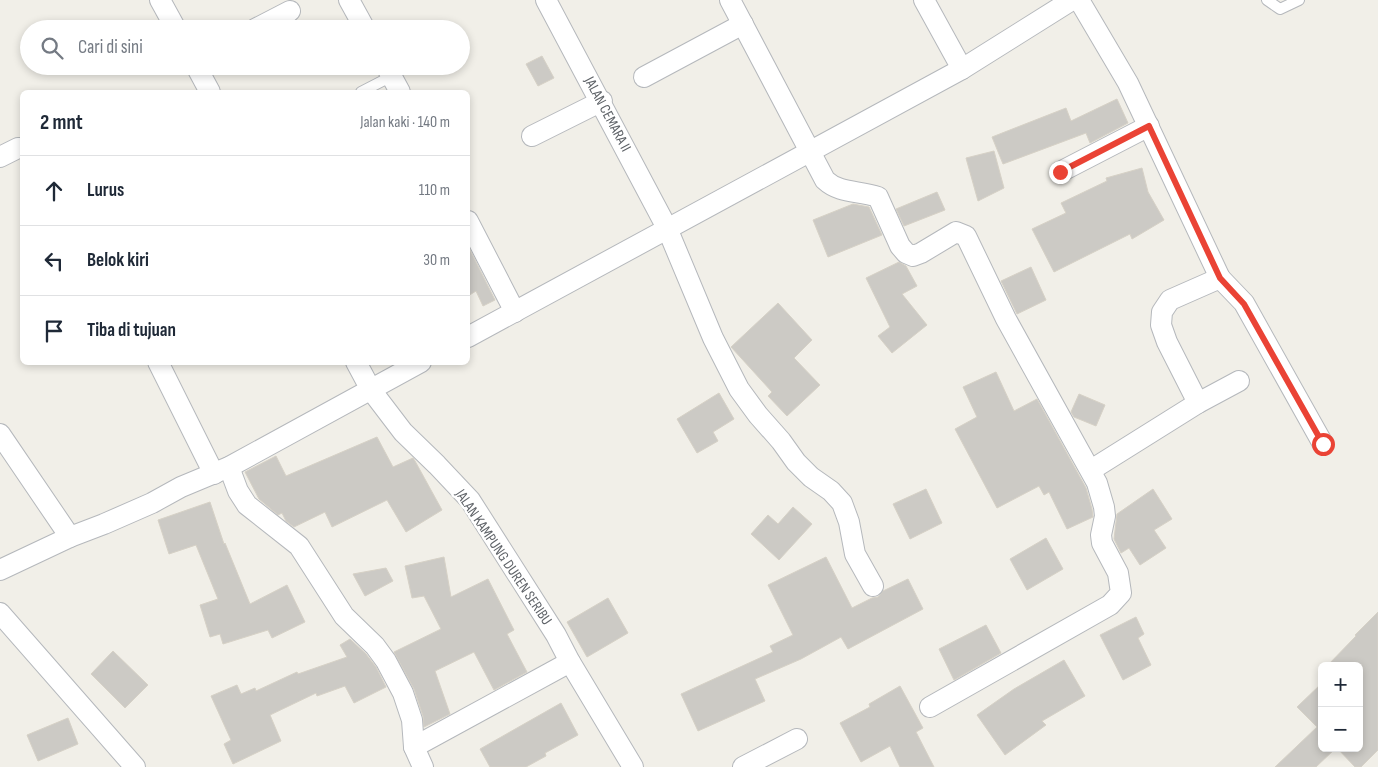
<!DOCTYPE html>
<html lang="id">
<head>
<meta charset="utf-8">
<style>
	:root { --surface:#fff; --page:#f6f6f7; --text:#1f2937; --muted:#747a83; --line:#e0e1e3 }
	body { margin:0; font-family:"Sofia Sans Condensed",sans-serif; background:var(--page); color:var(--text) }
	.controls { position:absolute; right:15px; bottom:15px; display:grid; overflow:hidden; border-radius:8px; box-shadow:0 2px 8px #0003 }
	.controls button { width:45px; height:45px; display:grid; place-items:center; padding:0; border:0; border-bottom:1px solid var(--line); background:var(--surface); color:var(--text); font:25px sans-serif }
	.stop { position:absolute; width:15px; height:15px; margin:-11px; border:4px solid #ea4335; border-radius:50%; background:#fff }
	.stop.end { background:#ea4335; border-color:#fff; box-shadow:0 1px 5px #0008 }
	.list { margin:0; padding:0; list-style:none }
	h2 { display:flex; justify-content:space-between; align-items:center; height:65px; margin:0; padding:0 20px; font-size:21px }
	h2 small { font-size:16px; font-weight:400; color:var(--muted) }
	.list li { display:grid; grid-template-columns:32px 1fr auto; gap:15px; align-items:center; box-sizing:border-box; height:70px; padding:0 20px; border-top:1px solid var(--line) }
	.list b { display:block; font-size:19px; white-space:nowrap }
	.list em { font-size:16px; font-style:normal; color:var(--muted) }
	.icon { flex:none; width:28px; height:28px; fill:none; stroke:currentColor; stroke-width:2; stroke-linecap:round; stroke-linejoin:round }
	.map { position:relative; flex:none; width:1378px; height:767px; overflow:hidden }
	.search { position:absolute; background:var(--surface); box-shadow:0 2px 8px #0003; left:20px; top:20px; width:450px; height:55px; display:flex; align-items:center; gap:12px; box-sizing:border-box; padding:0 18px; border-radius:28px; color:var(--muted); font-size:19px }
	.panel { position:absolute; background:var(--surface); box-shadow:0 2px 8px #0003; left:20px; top:90px; width:450px; height:275px; border-radius:8px }
	.map>svg:first-child { display:block }
	.building { fill:#cccac5; stroke:#d6d1c6 }
	.lines { fill:none; stroke-linecap:round; stroke-linejoin:round }
	.lane-casing { stroke:#b5b8bc; stroke-width:12 }
	.street-casing { stroke:#b5b8bc; stroke-width:22 }
	.lane { stroke:#fff; stroke-width:10 }
	.street { stroke:#fff; stroke-width:20 }
	.route { stroke:#ea4335; stroke-width:6 }
	.labels { text-anchor:middle; stroke-width:4.5; stroke-linejoin:round; paint-order:stroke }
	.street-label { font-size:15px; fill:#5f6368; stroke:#fff }
</style>
</head>
<body>
<div class="map">
<svg width="1378" height="767" viewBox="0 0 1378 767">
	<rect width="100%" height="100%" fill="#f1efe8"/>
	<!-- building -->
	<g class="building">
		<path d="M 542,56 L 554,78 L 538,86 L 526,64 Z"/>
		<path d="M 1117,99 L 1128,123 L 1090,143 L 1086,133 L 1003,164 L 992,137 L 1066,108 L 1071,121 Z"/>
		<path d="M 994,151 L 1004,188 L 978,201 L 966,158 Z"/>
		<path d="M 1142,168 L 1148,192 L 1164,220 L 1132,239 L 1130,234 L 1054,272 L 1032,229 L 1066,213 L 1061,203 L 1107,181 L 1106,178 Z"/>
		<path d="M 937,192 L 945,210 L 904,226 L 896,209 Z"/>
		<path d="M 853,204 L 869,207 L 882,235 L 828,257 L 813,220 Z"/>
		<path d="M 468,246 L 495,300 L 483,306 L 476,291 L 468,296 Z"/>
		<path d="M 899,262 L 906,266 L 917,286 L 902,294 L 927,325 L 892,353 L 878,336 L 890,327 L 866,278 Z"/>
		<path d="M 1031,267 L 1046,300 L 1017,314 L 1001,281 Z"/>
		<path d="M 778,303 L 812,340 L 794,358 L 820,385 L 787,416 L 768,396 L 772,392 L 731,347 Z"/>
		<path d="M 996,372 L 1014,411 L 1037,399 L 1086,488 L 1092,509 L 1093,517 L 1067,529 L 1049,492 L 1044,495 L 1039,486 L 997,508 L 955,429 L 977,417 L 963,387 Z"/>
		<path d="M 719,393 L 734,419 L 713,432 L 718,441 L 697,453 L 677,419 Z"/>
		<path d="M 1079,394 L 1105,405 L 1096,426 L 1074,417 L 1071,412 Z"/>
		<path d="M 377,437 L 393,467 L 413,458 L 415,461 L 442,510 L 406,532 L 387,500 L 332,527 L 325,512 L 294,527 L 286,521 L 282,513 L 278,515 L 259,499 L 245,472 L 276,456 L 286,476 Z"/>
		<path d="M 926,489 L 942,523 L 910,539 L 893,504 Z"/>
		<path d="M 1153,489 L 1172,519 L 1154,530 L 1166,548 L 1140,565 L 1129,548 L 1121,553 L 1114,539 L 1117,514 Z"/>
		<path d="M 210,502 L 224,544 L 225,543 L 250,604 L 287,585 L 305,622 L 272,638 L 268,630 L 223,644 L 220,634 L 210,637 L 200,605 L 218,599 L 196,545 L 169,554 L 158,520 Z"/>
		<path d="M 793,507 L 812,524 L 779,560 L 751,534 L 768,515 L 778,524 Z"/>
		<path d="M 1046,538 L 1063,569 L 1027,590 L 1010,559 Z"/>
		<path d="M 444,557 L 451,597 L 488,579 L 514,630 L 507,634 L 527,672 L 494,690 L 474,652 L 435,671 L 450,714 L 424,727 L 423,716 L 414,689 L 394,652 L 441,629 L 424,596 L 412,598 L 405,566 Z"/>
		<path d="M 826,557 L 852,608 L 872,598 L 878,597 L 883,591 L 908,579 L 923,609 L 848,649 L 841,637 L 801,659 L 755,679 L 765,701 L 698,731 L 681,694 L 773,652 L 770,646 L 793,635 L 768,585 Z"/>
		<path d="M 386,568 L 393,581 L 365,596 L 353,574 Z"/>
		<path d="M 608,598 L 628,633 L 587,657 L 567,622 Z"/>
		<path d="M 1378,612 L 1378,750 L 1361,767 L 1355,767 L 1337,748 L 1359,748 L 1359,666 L 1327,666 L 1356,636 L 1355,635 Z"/>
		<path d="M 1136,617 L 1144,634 L 1138,638 L 1151,665 L 1123,680 L 1100,635 Z"/>
		<path d="M 986,625 L 1001,653 L 954,680 L 939,649 Z"/>
		<path d="M 350,639 L 366,654 L 376,667 L 386,687 L 354,703 L 345,686 L 317,696 L 316,693 L 270,715 L 281,741 L 233,764 L 224,744 L 231,740 L 211,696 L 237,685 L 241,694 L 255,688 L 256,691 L 297,672 L 298,674 L 347,657 L 340,645 Z"/>
		<path d="M 113,651 L 148,685 L 125,708 L 91,674 Z"/>
		<path d="M 1064,660 L 1085,696 L 1042,721 L 1046,725 L 1005,755 L 977,715 L 1014,689 Z"/>
		<path d="M 1322,683 L 1322,748 L 1336,748 L 1316,767 L 1275,767 L 1317,727 L 1297,707 Z"/>
		<path d="M 900,686 L 923,728 L 916,732 L 934,767 L 900,767 L 890,746 L 861,762 L 840,723 L 870,707 L 869,704 Z"/>
		<path d="M 561,703 L 578,735 L 545,753 L 546,756 L 526,767 L 490,767 L 480,749 Z"/>
		<path d="M 68,718 L 78,744 L 38,761 L 27,735 Z"/>
	</g>
	<g class="lines">
		<!-- lane casing -->
		<g class="lane-casing">
			<g id="lane">
				<path d="M 1267,0 L 1280,9 L 1299,0"/>
				<path d="M 361,92 L 392,76"/>
			</g>
		</g>
		<!-- street casing -->
		<g class="street-casing">
			<g id="street">
				<path d="M 160,0 L 176,29"/>
				<path d="M 349,0 L 365,29"/>
				<path d="M 546,0 L 667,228 L 713,338 L 739,389 L 758,415 L 781,441 L 796,462 L 811,477 L 831,491 L 842,503 L 849,522 L 855,554 L 873,586"/>
				<path d="M 730,0 L 825,180 C 840,194 859,190 878,197 L 900,246 L 906,253 L 913,256 L 921,253 L 956,232 L 966,236 L 1006,319 L 1097,483 L 1104,507 L 1105,516 L 1101,535 L 1102,543 L 1118,573 L 1121,593 L 1110,605 L 930,707"/>
				<path d="M 924,0 L 962,69"/>
				<path d="M 1079,0 L 1128,83 L 1220,278"/>
				<path d="M 255,29 L 290,11"/>
				<path d="M 196,66 L 210,92"/>
				<path d="M 386,66 L 400,92"/>
				<path d="M 644,77 L 743,24"/>
				<path d="M 532,136 L 602,101"/>
				<path d="M 0,157 L 18,148 L 22,148"/>
				<path d="M 1060,172 L 1149,126"/>
				<path d="M 468,221 L 515,312"/>
				<path d="M 468,337 L 962,69 L 1072,0"/>
				<path d="M 158,362 L 214,474"/>
				<path d="M 356,362 L 371,390 L 403,432 L 437,465 L 470,500 L 556,635 L 570,662 L 633,767"/>
				<path d="M 1198,403 L 1167,342 L 1161,325 L 1162,312 L 1170,300 L 1220,278 L 1244,303 L 1323,444"/>
				<path d="M 0,434 L 70,537 L 104,524 L 152,503 L 181,487 L 229,467 L 421,362"/>
				<path d="M 229,467 L 238,491 L 247,505 L 299,546 L 344,616 L 375,646 L 386,661 L 403,693 L 412,720 L 414,747 L 423,767"/>
				<path d="M 1091,470 L 1198,403 L 1239,381"/>
				<path d="M 0,570 L 70,537"/>
				<path d="M 0,613 L 135,767"/>
				<path d="M 414,747 L 570,662"/>
				<path d="M 743,767 L 797,739"/>
			</g>
		</g>
		<!-- lane -->
		<use href="#lane" class="lane"/>
		<!-- street -->
		<use href="#street" class="street"/>
	</g>
	<g class="lines">
		<!-- route -->
		<path class="route" d="M 1060,172 L 1149,126 L 1220,278 L 1244,304 L 1323,444"/>
	</g>
	<g class="labels">
		<!-- street labels -->
		<g class="street-label">
			<text transform="translate(608 114) rotate(62)" y="5">JALAN CEMARA II</text>
			<text transform="translate(504 557) rotate(56)" y="5">JALAN KAMPUNG DUREN SERIBU</text>
		</g>
	</g>
</svg>
<div class="controls">
<button>+</button>
<button>−</button>
</div>
<div class="stop" style="left:1323px;top:444px"></div>
<div class="stop end" style="left:1060px;top:172px"></div>
<div class="search"><svg class="icon" aria-label="search" viewBox="0 0 24 24"><circle cx="10" cy="10" r="6"/><path d="M15 15l6 6"/></svg>Cari di sini</div>
<section class="panel">
<h2>2 mnt<small>Jalan kaki · 140 m</small></h2>
<ul class="list">
<li><svg class="icon" aria-label="ahead" viewBox="0 0 24 24"><path d="M12 20V5M6 11l6-6 6 6"/></svg><div><b>Lurus</b></div><em>110 m</em></li>
<li><svg class="icon" aria-label="left" viewBox="0 0 24 24"><path d="M17 20v-9H6M10 6l-5 5 5 5"/></svg><div><b>Belok kiri</b></div><em>30 m</em></li>
<li><svg class="icon" aria-label="arrive" viewBox="0 0 24 24"><path d="M6 21V4h12l-3 4 3 4H6"/></svg><div><b>Tiba di tujuan</b></div></li>
</ul>
</section>
</div>
</body>
</html>
